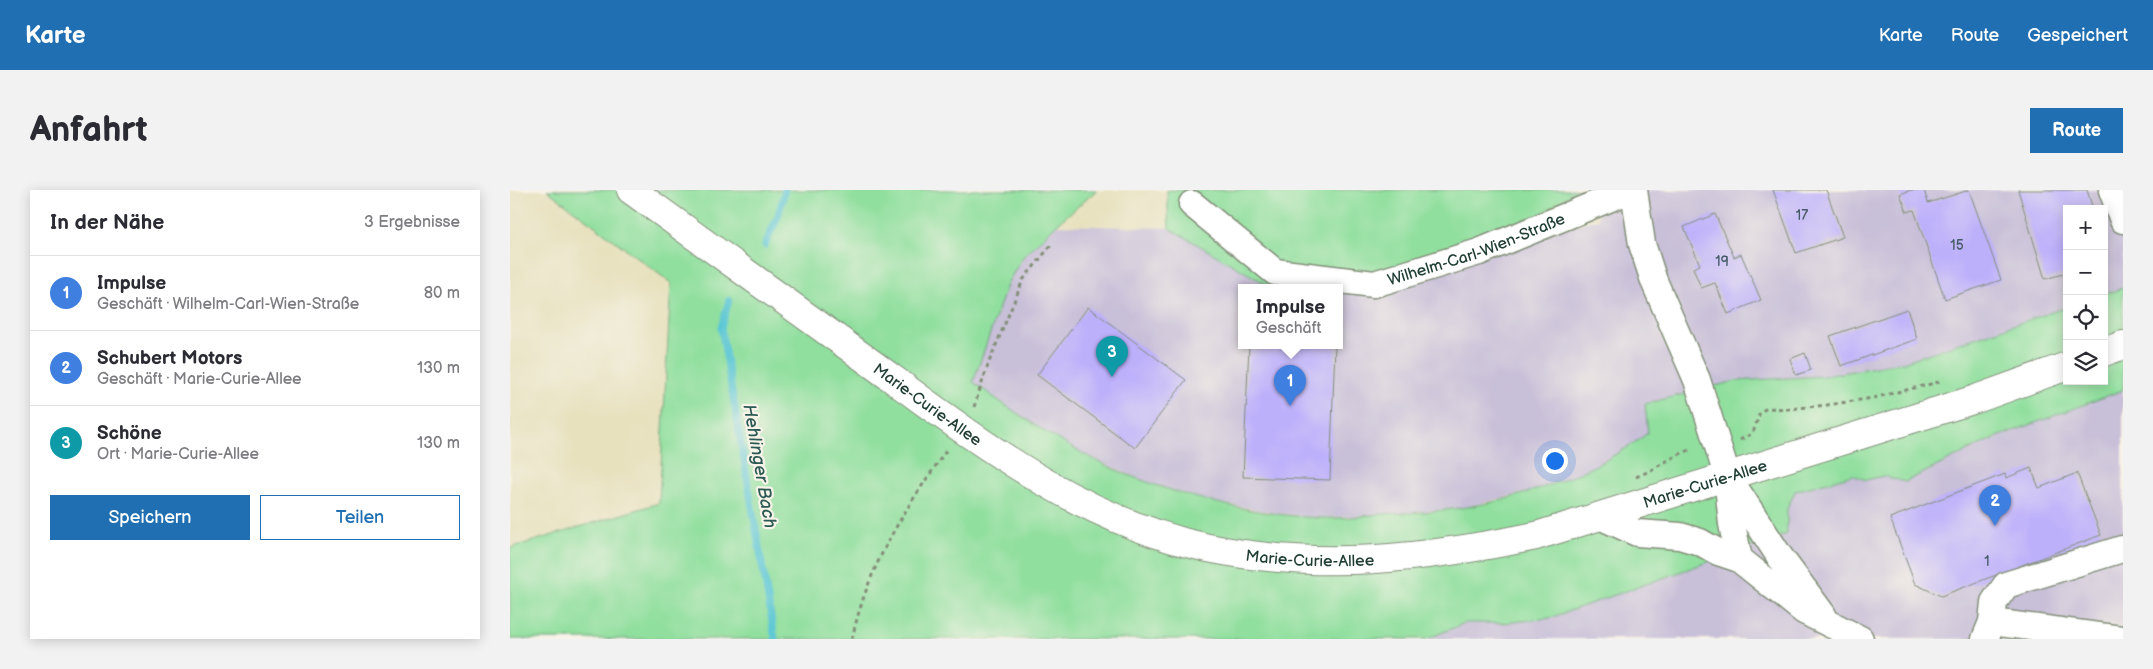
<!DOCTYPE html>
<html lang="de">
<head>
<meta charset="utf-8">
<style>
	:root { --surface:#fff; --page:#f2f2f3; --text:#2b2b33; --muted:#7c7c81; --line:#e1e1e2; --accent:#1f6fb2 }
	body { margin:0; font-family:"Balsamiq Sans",sans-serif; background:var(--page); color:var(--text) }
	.controls { position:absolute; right:15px; top:15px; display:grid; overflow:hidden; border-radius:0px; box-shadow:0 2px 12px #0003 }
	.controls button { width:45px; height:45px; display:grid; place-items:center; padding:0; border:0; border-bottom:1px solid var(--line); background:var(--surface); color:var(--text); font:25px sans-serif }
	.you { position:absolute; left:1044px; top:270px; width:18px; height:18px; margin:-12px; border:4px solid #fff; border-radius:50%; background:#1a73e8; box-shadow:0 0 0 8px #1a73e833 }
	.badge { display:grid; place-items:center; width:32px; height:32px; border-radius:50%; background:var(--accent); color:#fff; font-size:16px; font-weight:700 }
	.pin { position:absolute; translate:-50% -41px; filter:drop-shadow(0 1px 2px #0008) }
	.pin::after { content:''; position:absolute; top:26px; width:18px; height:15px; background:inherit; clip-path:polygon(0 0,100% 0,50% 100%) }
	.popup { position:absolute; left:728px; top:94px; width:105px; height:65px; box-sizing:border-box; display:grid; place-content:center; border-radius:0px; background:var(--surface); filter:drop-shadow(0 1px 4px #0005); font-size:16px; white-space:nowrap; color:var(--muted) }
	.popup b { font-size:19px; color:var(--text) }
	.popup::after { content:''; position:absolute; left:50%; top:100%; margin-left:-10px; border:10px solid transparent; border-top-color:var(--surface) }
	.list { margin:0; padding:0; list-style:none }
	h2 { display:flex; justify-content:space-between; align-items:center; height:65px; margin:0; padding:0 20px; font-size:21px }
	h2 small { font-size:16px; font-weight:400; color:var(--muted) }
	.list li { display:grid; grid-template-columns:32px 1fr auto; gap:15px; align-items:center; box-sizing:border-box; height:75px; padding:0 20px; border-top:1px solid var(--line) }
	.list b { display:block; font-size:19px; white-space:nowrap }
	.list p { margin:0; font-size:16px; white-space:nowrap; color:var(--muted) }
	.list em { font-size:16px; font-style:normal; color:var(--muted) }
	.actions { display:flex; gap:10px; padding:15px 20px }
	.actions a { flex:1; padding:11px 0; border:1px solid var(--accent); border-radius:0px; text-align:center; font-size:18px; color:var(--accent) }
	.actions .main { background:var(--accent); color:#fff }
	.icon { flex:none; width:28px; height:28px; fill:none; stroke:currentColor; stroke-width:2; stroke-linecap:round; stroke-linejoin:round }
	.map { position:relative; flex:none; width:1613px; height:449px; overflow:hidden; border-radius:0px }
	header { display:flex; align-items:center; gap:30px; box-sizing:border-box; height:70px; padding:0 25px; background:var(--accent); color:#fff }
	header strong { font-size:24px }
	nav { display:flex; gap:28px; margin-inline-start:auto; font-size:18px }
	.intro { display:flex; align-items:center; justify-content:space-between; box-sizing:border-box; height:120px; padding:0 30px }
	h1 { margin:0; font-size:35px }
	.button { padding:12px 22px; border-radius:0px; background:var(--accent); color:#fff; font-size:18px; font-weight:700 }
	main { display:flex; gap:30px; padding:0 30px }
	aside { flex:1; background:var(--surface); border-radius:0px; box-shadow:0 2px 12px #0003 }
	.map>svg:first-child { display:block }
	.industrial { fill:#c8bfd8 }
	.green { fill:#90df9e; stroke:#588e69 }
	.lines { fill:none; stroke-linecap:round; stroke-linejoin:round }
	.stream { stroke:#5bc7d4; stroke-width:7 }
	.building { fill:#bdb0fb }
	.minor-casing { stroke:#838f79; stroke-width:29 }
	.major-casing { stroke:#838f79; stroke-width:30 }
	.path { stroke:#838f79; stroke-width:3; stroke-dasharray:4 4; stroke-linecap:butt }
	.minor { stroke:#fff; stroke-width:26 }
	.major { stroke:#fff; stroke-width:28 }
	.labels { text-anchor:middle; stroke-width:4.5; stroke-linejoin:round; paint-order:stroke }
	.number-label { font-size:14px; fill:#465a66 }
	.street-label { font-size:16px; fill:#1f3d34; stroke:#f7f3e8 }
	.water-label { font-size:18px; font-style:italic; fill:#2b5954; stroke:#f7f3e8 }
</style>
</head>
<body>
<header>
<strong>Karte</strong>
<nav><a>Karte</a><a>Route</a><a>Gespeichert</a></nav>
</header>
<div class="intro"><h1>Anfahrt</h1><a class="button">Route</a></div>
<main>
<aside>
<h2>In der Nähe<small>3 Ergebnisse</small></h2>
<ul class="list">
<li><span class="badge" style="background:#3f7fe0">1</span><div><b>Impulse</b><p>Geschäft · Wilhelm-Carl-Wien-Straße</p></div><em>80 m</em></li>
<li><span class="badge" style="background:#3f7fe0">2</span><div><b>Schubert Motors</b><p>Geschäft · Marie-Curie-Allee</p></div><em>130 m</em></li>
<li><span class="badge" style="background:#0f9aa8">3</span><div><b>Schöne</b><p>Ort · Marie-Curie-Allee</p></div><em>130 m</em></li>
</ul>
<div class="actions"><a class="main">Speichern</a><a>Teilen</a></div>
</aside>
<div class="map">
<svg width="1613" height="449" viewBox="0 0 1613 449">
	<rect width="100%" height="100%" fill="#f7f3e8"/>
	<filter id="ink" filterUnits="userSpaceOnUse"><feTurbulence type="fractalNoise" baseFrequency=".02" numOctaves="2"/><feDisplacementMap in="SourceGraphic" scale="10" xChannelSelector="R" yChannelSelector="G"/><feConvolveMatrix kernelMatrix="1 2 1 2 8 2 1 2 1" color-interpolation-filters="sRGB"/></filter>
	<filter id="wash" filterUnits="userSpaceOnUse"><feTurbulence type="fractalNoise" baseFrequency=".0096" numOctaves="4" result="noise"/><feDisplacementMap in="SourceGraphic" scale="20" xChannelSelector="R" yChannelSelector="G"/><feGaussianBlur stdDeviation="1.12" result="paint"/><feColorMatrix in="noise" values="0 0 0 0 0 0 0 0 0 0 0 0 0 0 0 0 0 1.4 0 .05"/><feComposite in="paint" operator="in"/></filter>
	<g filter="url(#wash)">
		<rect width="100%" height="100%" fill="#e7e1be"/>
		<!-- industrial -->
		<g class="industrial">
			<path d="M 1090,0 L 1613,0 L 1613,98 L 1594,104 L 1594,19 L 1557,19 L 1557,117 L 1393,172 L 1315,186 L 1275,189 L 1136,214 L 1138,243 L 1115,261 L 1077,281 L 1023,301 L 951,318 L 891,323 L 811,328 L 766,323 L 699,311 L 639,293 L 570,263 L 500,219 L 463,192 L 498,92 L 513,67 L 546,35 L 659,38 L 761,97 L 731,97 L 731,155 L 829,155 L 829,97 L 969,62 L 1088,29 Z"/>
			<path d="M 1613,200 L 1613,449 L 917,449 L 955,433 L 993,433 L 1040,428 L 1277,344 L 1277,319 L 1285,301 L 1343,285 L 1356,290 L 1373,285 L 1395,292 L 1482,249 Z"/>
		</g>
		<!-- green -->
		<g class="green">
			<path d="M 37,0 L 587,0 L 546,35 L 513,67 L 498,92 L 463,192 C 518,232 575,271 640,293 C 693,312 753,325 810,328 C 830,329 851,326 871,324 C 897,323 924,322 950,318 C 1013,309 1087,282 1138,243 L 1135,214 L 1225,191 L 1315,186 L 1393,172 L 1557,117 L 1557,191 L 1594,191 L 1594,104 L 1613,98 L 1613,200 L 1482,249 L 1395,292 L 1373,286 L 1356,290 L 1343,285 L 1285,301 L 1277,319 L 1277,344 L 1040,428 L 993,433 L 955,433 L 917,449 L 0,449 L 0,358 L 149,313 L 161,93 Z"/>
			<path d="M 657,0 L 1067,0 L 1006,42 L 818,97 L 761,97 L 659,38 Z"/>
		</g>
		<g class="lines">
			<!-- stream -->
			<g class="stream">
				<path d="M 255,55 L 268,26 L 275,0"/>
				<path d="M 219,110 L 211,138 L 265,449"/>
			</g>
		</g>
		<g id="blocks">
			<!-- building -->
			<g class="building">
				<path d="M 1263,0 L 1316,0 L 1333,47 L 1286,63 Z"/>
				<path d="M 1401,0 L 1414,0 L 1418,13 L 1459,0 L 1491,90 L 1435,109 L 1404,20 L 1397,22 L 1390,4 Z"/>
				<path d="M 1508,0 L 1577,0 L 1583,19 L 1557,19 L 1557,83 L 1535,89 Z"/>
				<path d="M 1205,24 L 1224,67 L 1231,64 L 1251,110 L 1218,124 L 1205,93 L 1191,98 L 1183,78 L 1190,75 L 1174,37 Z"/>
				<path d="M 578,117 L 676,190 L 625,258 L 527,185 Z"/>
				<path d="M 1397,119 L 1407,149 L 1331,176 L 1320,146 Z"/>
				<path d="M 739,155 L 825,155 L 820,290 L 733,287 Z"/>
				<path d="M 1295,163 L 1301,180 L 1286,185 L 1280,169 Z"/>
				<path d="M 1521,278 L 1529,298 L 1567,283 L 1591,345 L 1431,406 L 1405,394 L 1380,328 L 1495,284 L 1496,288 Z"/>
			</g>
		</g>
	</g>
	<g filter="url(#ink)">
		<use href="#blocks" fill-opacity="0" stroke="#838f79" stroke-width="1"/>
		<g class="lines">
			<!-- minor casing -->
			<g class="minor-casing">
				<g id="minor">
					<path d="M 1124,0 L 1132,54 L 1144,91 L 1187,190 L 1217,285 L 1222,334 L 1229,369"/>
					<path d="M 1602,0 L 1613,30"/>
					<path id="s1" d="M 682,14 L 765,82 L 864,94 L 969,62 L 1120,0"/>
					<path d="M 1220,290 L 1270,367 L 1313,425"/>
					<path d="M 1092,327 L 1127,343 L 1170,346 L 1190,352 L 1208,362 L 1229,369 L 1294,421 L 1350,449"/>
					<path d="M 1482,432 L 1611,449"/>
					<path d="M 1475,449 L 1482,432 L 1484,412 L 1496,395 L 1612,359"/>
				</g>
			</g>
			<!-- major casing -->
			<g class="major-casing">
				<g id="major">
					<path id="s2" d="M 121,0 C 201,58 281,115 361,173 C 464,248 570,331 698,358 C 812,381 913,369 1026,346 L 1466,209 L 1557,176"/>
					<path d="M 1594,162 L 1613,155"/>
				</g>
			</g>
			<!-- path -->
			<g class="path">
				<path d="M 464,217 L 479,172 L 513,90 L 542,54"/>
				<path d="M 1230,250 L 1243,243 L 1250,222 L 1257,218 L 1278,219 L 1317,215 L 1363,208 L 1433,191"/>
				<path d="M 1126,287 C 1146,279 1163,265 1183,259"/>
				<path d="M 342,449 C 359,372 394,321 438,258"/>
			</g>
			<!-- minor -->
			<use href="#minor" class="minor"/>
			<!-- major -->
			<use href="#major" class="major"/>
		</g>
	</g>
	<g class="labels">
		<!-- number labels -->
		<g class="number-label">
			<text x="1292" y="30">17</text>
			<text x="1447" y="60">15</text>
			<text x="1212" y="76">19</text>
			<text x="1477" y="376">1</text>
		</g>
		<!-- street labels -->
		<g class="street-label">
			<text dy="6" stroke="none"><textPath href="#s1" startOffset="315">Wilhelm-Carl-Wien-Straße</textPath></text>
			<text dy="6" stroke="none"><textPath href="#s2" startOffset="366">Marie-Curie-Allee</textPath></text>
			<text dy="6" stroke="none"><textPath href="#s2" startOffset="1191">Marie-Curie-Allee</textPath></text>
			<text dy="6" stroke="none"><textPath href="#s2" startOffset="786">Marie-Curie-Allee</textPath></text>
		</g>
		<!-- water labels -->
		<g class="water-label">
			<text transform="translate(250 276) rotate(80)" y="6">Hehlinger Bach</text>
		</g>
	</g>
</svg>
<div class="controls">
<button>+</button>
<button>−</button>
<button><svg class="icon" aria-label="locate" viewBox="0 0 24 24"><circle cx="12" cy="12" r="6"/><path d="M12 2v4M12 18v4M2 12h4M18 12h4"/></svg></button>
<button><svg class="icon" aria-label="layers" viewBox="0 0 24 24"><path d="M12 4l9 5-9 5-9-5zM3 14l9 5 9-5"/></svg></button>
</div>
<div class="you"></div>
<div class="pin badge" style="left:780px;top:216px;background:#3f7fe0">1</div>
<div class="popup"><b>Impulse</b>Geschäft</div>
<div class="pin badge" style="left:1485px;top:336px;background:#3f7fe0">2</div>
<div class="pin badge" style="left:602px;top:187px;background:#0f9aa8">3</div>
</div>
</main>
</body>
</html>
